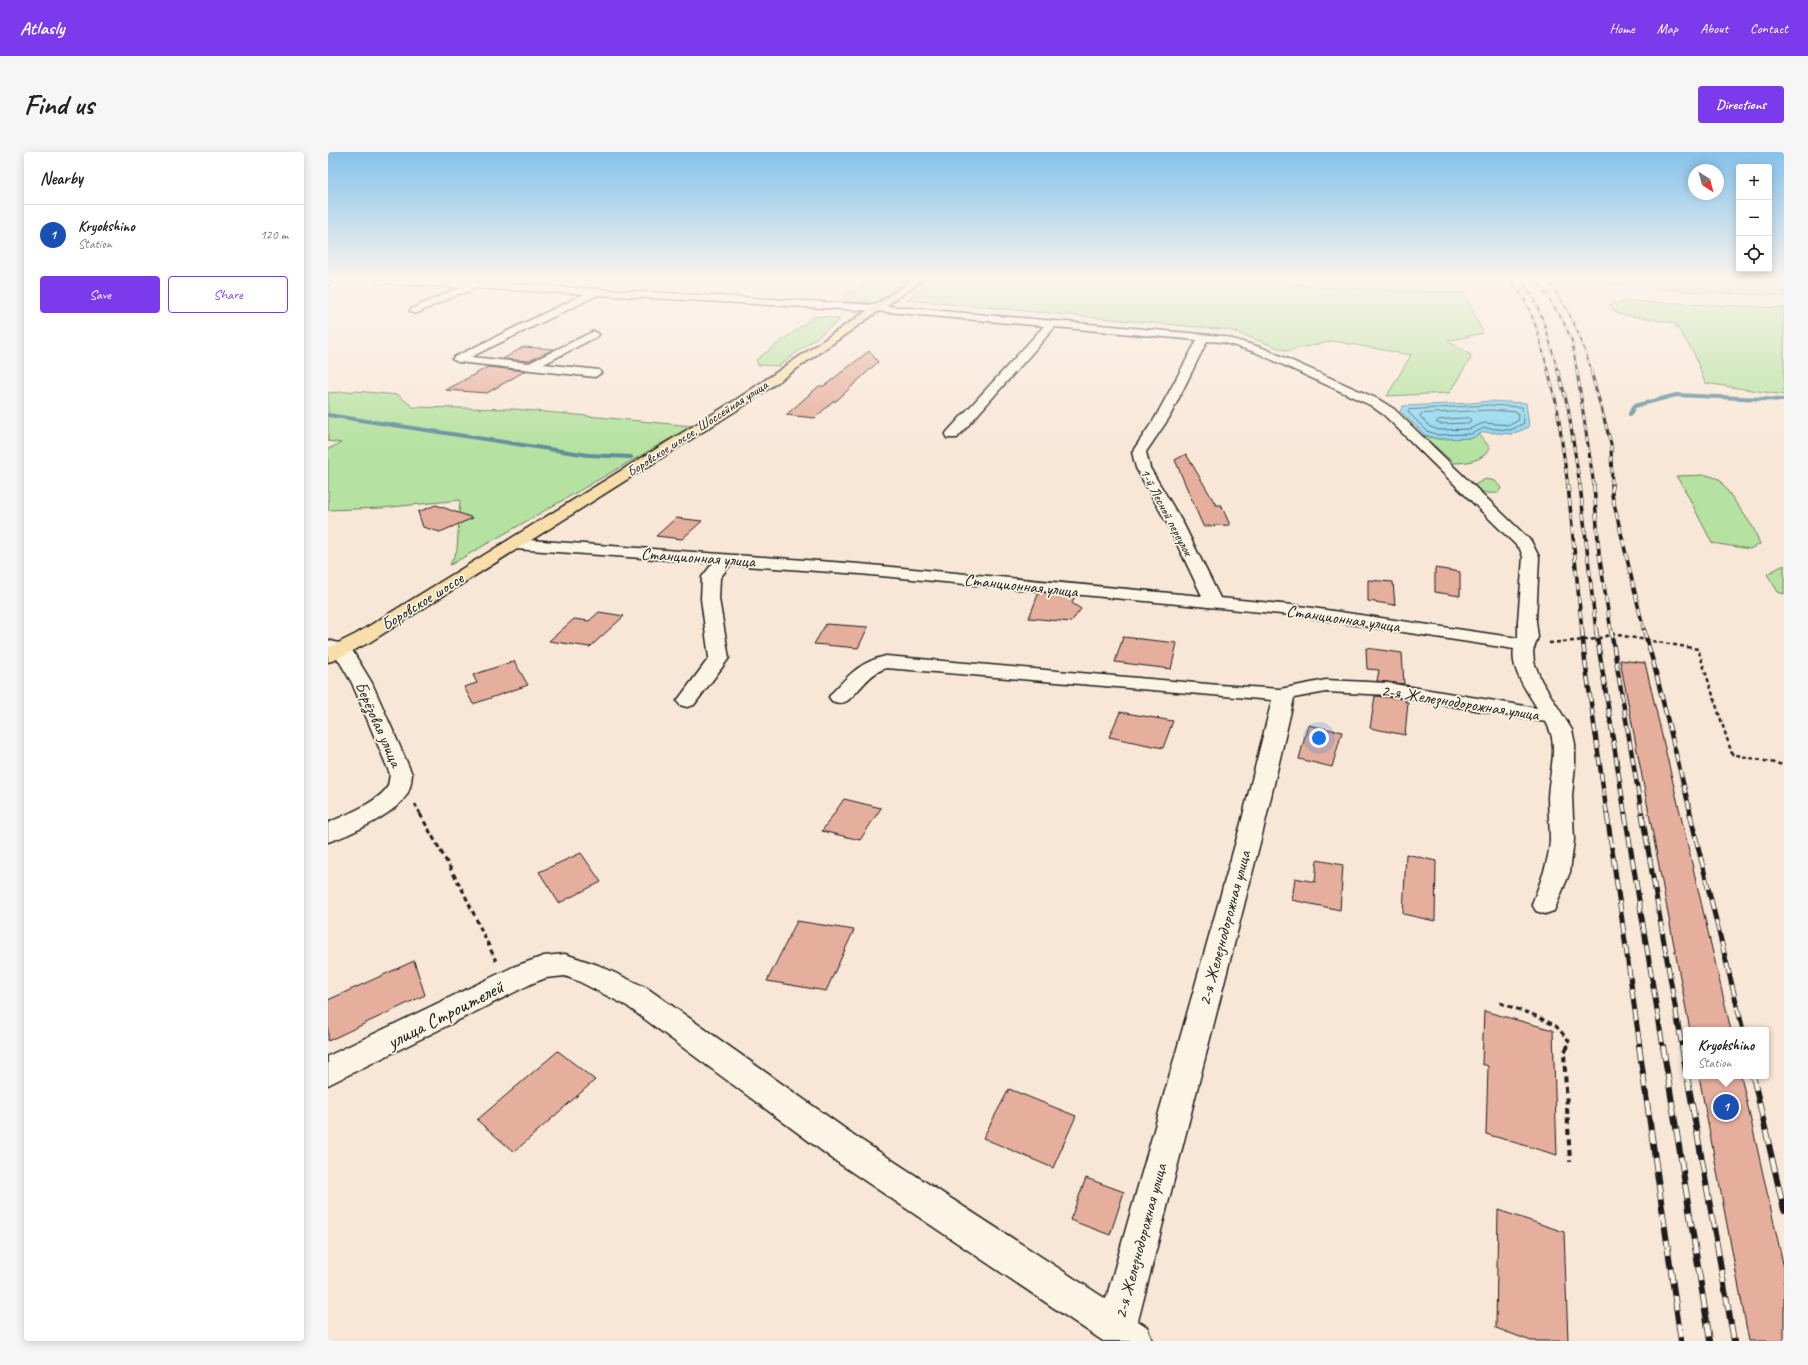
<!DOCTYPE html>
<html lang="en">
<head>
<meta charset="utf-8">
<style>
	:root { --surface:#fff; --page:#f6f6f6; --text:#222; --muted:#767676; --line:#e0e0e0; --accent:#7c3aed }
	body { margin:0; font-family:Caveat,sans-serif; background:var(--page); color:var(--text) }
	.controls { position:absolute; right:12px; top:12px; display:grid; overflow:hidden; border-radius:4px; box-shadow:0 2px 10px #0003 }
	.controls button { width:36px; height:36px; display:grid; place-items:center; padding:0; border:0; border-bottom:1px solid var(--line); background:var(--surface); color:var(--text); font:20px sans-serif }
	.compass { position:absolute; left:1360px; top:12px; width:36px; height:36px; border-radius:50%; background:var(--surface); box-shadow:0 2px 10px #0003; rotate:144deg }
	.you { position:absolute; left:991px; top:586px; width:14px; height:14px; margin:-10px; border:3px solid #fff; border-radius:50%; background:#1a73e8; box-shadow:0 0 0 6px #1a73e833 }
	.badge { display:grid; place-items:center; width:26px; height:26px; border-radius:50%; background:var(--accent); color:#fff; font-size:13px; font-weight:700 }
	.pin { position:absolute; translate:-50% -50%; border:2px solid #fff; box-shadow:0 1px 4px #0006 }
	.popup { position:absolute; left:1355px; top:875px; width:86px; height:52px; box-sizing:border-box; display:grid; place-content:center; border-radius:4px; background:var(--surface); filter:drop-shadow(0 1px 3px #0005); font-size:13px; white-space:nowrap; color:var(--muted) }
	.popup b { font-size:15px; color:var(--text) }
	.popup::after { content:''; position:absolute; left:50%; top:100%; margin-left:-8px; border:8px solid transparent; border-top-color:var(--surface) }
	.list { margin:0; padding:0; list-style:none }
	h2 { display:flex; justify-content:space-between; align-items:center; height:52px; margin:0; padding:0 16px; font-size:17px }
	h2 small { font-size:13px; font-weight:400; color:var(--muted) }
	.list li { display:grid; grid-template-columns:26px 1fr auto; gap:12px; align-items:center; box-sizing:border-box; height:60px; padding:0 16px; border-top:1px solid var(--line) }
	.list b { display:block; font-size:15px; white-space:nowrap }
	.list p { margin:0; font-size:13px; white-space:nowrap; color:var(--muted) }
	.list em { font-size:13px; font-style:normal; color:var(--muted) }
	.actions { display:flex; gap:8px; padding:12px 16px }
	.actions a { flex:1; padding:9px 0; border:1px solid var(--accent); border-radius:4px; text-align:center; font-size:14px; color:var(--accent) }
	.actions .main { background:var(--accent); color:#fff }
	.icon { flex:none; width:22px; height:22px; fill:none; stroke:currentColor; stroke-width:2; stroke-linecap:round; stroke-linejoin:round }
	.map { position:relative; flex:none; width:1456px; height:1189px; overflow:hidden; border-radius:4px }
	header { display:flex; align-items:center; gap:24px; box-sizing:border-box; height:56px; padding:0 20px; background:var(--accent); color:#fff }
	header strong { font-size:19px }
	nav { display:flex; gap:22px; margin-inline-start:auto; font-size:14px }
	.intro { display:flex; align-items:center; justify-content:space-between; box-sizing:border-box; height:96px; padding:0 24px }
	h1 { margin:0; font-size:28px }
	.button { padding:10px 18px; border-radius:4px; background:var(--accent); color:#fff; font-size:14px; font-weight:700 }
	main { display:flex; gap:24px; padding:0 24px }
	aside { flex:1; background:var(--surface); border-radius:4px; box-shadow:0 2px 10px #0003 }
	.map>svg:first-child { display:block }
	.green { fill:#b5e2a0; stroke:#687f5e }
	.water { fill:#90d8f1; stroke:#628d9c }
	.lines { fill:none; stroke-linecap:round; stroke-linejoin:round }
	.shore { stroke:#4a6771; stroke-width:1 }
	.stream { stroke:#628d9c; stroke-width:4 }
	.building { fill:#e6af9d; stroke:#1c1c1c }
	.minor-casing { stroke:#1c1c1c; stroke-width:3 }
	.major-casing { stroke:#1c1c1c; stroke-width:3 }
	.path-far2 { stroke:#1c1c1c; stroke-width:2.5; stroke-dasharray:4 3; stroke-linecap:butt }
	.path-far1 { stroke:#1c1c1c; stroke-width:3; stroke-dasharray:5 3.5; stroke-linecap:butt }
	.path { stroke:#1c1c1c; stroke-width:4; stroke-dasharray:6 4.5; stroke-linecap:butt }
	.minor { fill:#fcf5e5; fill-rule:evenodd }
	.major { fill:#f8deab; fill-rule:evenodd }
	.rail-far5-casing { stroke:#1c1c1c; stroke-width:2 }
	.rail-far4-casing { stroke:#1c1c1c; stroke-width:3 }
	.rail-far3-casing { stroke:#1c1c1c; stroke-width:3.5 }
	.rail-far2-casing { stroke:#1c1c1c; stroke-width:4.5 }
	.rail-far1-casing { stroke:#1c1c1c; stroke-width:5 }
	.rail-casing { stroke:#1c1c1c; stroke-width:6 }
	.rail-far5 { stroke:#fcf5e5; stroke-width:1.5; stroke-dasharray:4.5; stroke-linecap:butt }
	.rail-far4 { stroke:#fcf5e5; stroke-width:2; stroke-dasharray:5.5; stroke-linecap:butt }
	.rail-far3 { stroke:#fcf5e5; stroke-width:2.5; stroke-dasharray:7; stroke-linecap:butt }
	.rail-far2 { stroke:#fcf5e5; stroke-width:3; stroke-dasharray:8; stroke-linecap:butt }
	.rail-far1 { stroke:#fcf5e5; stroke-width:3.5; stroke-dasharray:11; stroke-linecap:butt }
	.rail { stroke:#fcf5e5; stroke-width:4.5; stroke-dasharray:14; stroke-linecap:butt }
	.labels { text-anchor:middle; stroke-width:3.5; stroke-linejoin:round; paint-order:stroke }
	.far-street-label { font-size:14px; fill:#1c1c1c; stroke:#fcf5e5 }
	.street-label { font-size:17px; fill:#1c1c1c; stroke:#fcf5e5 }
	.near-street-label { font-size:20px; fill:#1c1c1c; stroke:#fcf5e5 }
</style>
</head>
<body>
<header>
<strong>Atlasly</strong>
<nav><a>Home</a><a>Map</a><a>About</a><a>Contact</a></nav>
</header>
<div class="intro"><h1>Find us</h1><a class="button">Directions</a></div>
<main>
<aside>
<h2>Nearby<small></small></h2>
<ul class="list">
<li><span class="badge" style="background:#1a4fb4">1</span><div><b>Kryokshino</b><p>Station</p></div><em>120 m</em></li>
</ul>
<div class="actions"><a class="main">Save</a><a>Share</a></div>
</aside>
<div class="map">
<svg width="1456" height="1189" viewBox="0 0 1456 1189">
	<rect width="100%" height="100%" fill="#f8e7d7"/>
	<filter id="ink" filterUnits="userSpaceOnUse"><feTurbulence type="fractalNoise" baseFrequency=".025" numOctaves="2"/><feDisplacementMap in="SourceGraphic" scale="8" xChannelSelector="R" yChannelSelector="G"/><feConvolveMatrix kernelMatrix="1 2 1 2 8 2 1 2 1" color-interpolation-filters="sRGB"/></filter>
	<g filter="url(#ink)">
		<!-- green -->
		<g class="green">
			<path d="M 543,128 L 583,128 L 548,150 L 519,150 L 515,145 Z"/>
			<path d="M 607,128 L 931,128 L 1002,136 L 1137,141 L 1155,181 L 1120,189 L 1144,204 L 1121,241 L 1059,244 L 1083,203 L 1005,189 L 959,199 L 901,178 L 579,148 Z"/>
			<path d="M 1268,128 L 1456,128 L 1456,144 L 1354,139 L 1271,130 Z"/>
			<path d="M 1296,149 L 1456,156 L 1456,243 L 1377,231 L 1366,201 L 1346,171 L 1290,162 L 1281,153 Z"/>
			<path d="M 487,164 L 501,165 L 512,168 L 451,214 L 430,213 L 428,208 Z"/>
			<path d="M 28,239 L 70,243 L 85,255 L 186,257 L 364,274 L 122,413 L 129,398 L 132,348 L 54,356 L 0,358 L 0,297 L 13,291 L 0,289 L 0,241 Z"/>
			<path d="M 1089,282 L 1110,287 L 1144,286 L 1151,282 L 1162,296 C 1155,309 1139,311 1126,311 L 1102,290 Z"/>
			<path d="M 1379,323 L 1391,327 L 1425,375 L 1432,392 L 1422,397 L 1384,391 L 1357,338 L 1348,324 Z"/>
			<path d="M 1158,327 L 1167,329 L 1173,336 L 1170,341 C 1160,342 1153,341 1146,333 Z"/>
			<path d="M 1456,413 L 1456,442 L 1450,440 L 1439,422 Z"/>
		</g>
		<!-- water -->
		<path class="water" d="M 1161,249 L 1198,251 L 1201,275 L 1184,282 L 1156,280 L 1144,286 L 1110,287 L 1097,283 L 1072,259 L 1075,254 L 1144,251 Z"/>
		<g class="lines">
			<!-- shore -->
			<g class="shore">
				<path d="M 1162,253 L 1194,255 L 1196,271 L 1183,278 L 1156,276 L 1143,282 L 1110,283 L 1099,279 L 1080,260 L 1081,258 Z"/>
				<path d="M 1162,258 L 1189,260 L 1191,268 L 1182,273 L 1156,271 L 1141,277 L 1111,278 L 1102,275 L 1092,264 L 1093,262 Z"/>
				<path d="M 1141,266 L 1143,269 L 1140,271 L 1112,272 L 1108,270 L 1110,268 Z"/>
			</g>
			<!-- stream -->
			<g class="stream">
				<path d="M 1302,262 L 1306,254 L 1348,243 L 1456,248"/>
				<path d="M 0,263 L 260,303 L 303,305"/>
			</g>
		</g>
		<!-- building -->
		<g class="building">
			<path d="M 195,195 L 226,197 L 201,209 L 175,207 Z"/>
			<path d="M 541,199 L 550,210 L 508,249 L 505,249 L 487,266 L 458,263 L 491,234 L 496,234 Z"/>
			<path d="M 160,215 L 197,219 L 159,241 L 118,238 Z"/>
			<path d="M 858,302 L 888,353 L 893,353 L 902,373 L 875,374 L 847,308 Z"/>
			<path d="M 108,353 L 145,366 L 112,380 L 95,375 L 90,360 Z"/>
			<path d="M 348,366 L 374,369 L 354,387 L 328,384 Z"/>
			<path d="M 1107,416 L 1132,420 L 1132,444 L 1107,440 Z"/>
			<path d="M 1040,428 L 1065,430 L 1067,453 L 1040,449 Z"/>
			<path d="M 711,440 L 747,444 L 744,451 L 753,457 L 743,470 L 701,466 Z"/>
			<path d="M 271,460 L 296,464 L 262,495 L 221,489 L 246,467 L 261,469 Z"/>
			<path d="M 498,472 L 540,475 L 530,496 L 486,492 Z"/>
			<path d="M 795,485 L 849,491 L 843,517 L 787,510 Z"/>
			<path d="M 1038,496 L 1074,501 L 1076,532 L 1049,529 L 1051,518 L 1039,517 Z"/>
			<path d="M 1292,508 L 1317,511 L 1403,878 L 1362,878 Z"/>
			<path d="M 186,509 L 200,533 L 145,552 L 136,535 L 149,531 L 145,523 Z"/>
			<path d="M 1047,544 L 1077,547 L 1077,550 L 1080,550 L 1077,583 L 1042,576 Z"/>
			<path d="M 792,560 L 845,569 L 835,596 L 781,585 Z"/>
			<path d="M 980,573 L 1014,580 L 1004,615 L 971,607 Z"/>
			<path d="M 516,647 L 553,656 L 532,688 L 494,679 Z"/>
			<path d="M 253,701 L 273,730 L 231,751 L 211,720 Z"/>
			<path d="M 1078,702 L 1108,709 L 1107,769 L 1075,762 Z"/>
			<path d="M 989,708 L 1015,713 L 1012,758 L 964,748 L 967,726 L 987,730 Z"/>
			<path d="M 469,769 L 526,778 L 498,839 L 439,829 Z"/>
			<path d="M 86,809 L 97,843 L 0,889 L 0,848 Z"/>
			<path d="M 1156,859 L 1225,878 L 1229,1003 L 1158,982 L 1160,914 L 1154,912 Z"/>
			<path d="M 230,899 L 267,928 L 186,1000 L 149,968 Z"/>
			<path d="M 1371,924 L 1413,924 L 1456,1116 L 1456,1189 L 1421,1189 Z"/>
			<path d="M 681,937 L 748,964 L 725,1016 L 655,986 Z"/>
			<path d="M 758,1026 L 796,1040 L 782,1083 L 742,1068 Z"/>
			<path d="M 1170,1058 L 1236,1080 L 1240,1189 L 1203,1189 L 1168,1176 Z"/>
		</g>
		<g class="lines">
			<!-- minor casing -->
			<g class="minor-casing">
				<g id="minor">
					<path d="M 0,128 L 8,128 L 0,133 Z"/>
					<path d="M 48,128 L 109,128 L 548,153 L 894,184 L 935,196 L 1050,247 L 1066,257 L 1203,389 L 1211,405 L 1208,469 L 1210,485 L 1205,499 L 1206,510 L 1213,528 L 1244,578 L 1247,592 L 1247,613 L 1244,644 L 1246,688 L 1242,720 L 1226,759 L 1217,762 L 1208,759 L 1204,752 C 1212,731 1221,710 1222,688 C 1222,673 1220,659 1220,645 C 1221,619 1232,594 1218,570 L 1060,543 L 998,540 L 966,546 L 936,675 L 810,1169 L 819,1175 L 824,1189 L 775,1189 L 509,1010 L 299,854 L 250,829 L 237,824 L 218,826 L 205,831 L 0,933 L 0,904 L 185,815 L 216,804 L 237,802 L 270,813 L 319,836 L 533,988 L 778,1147 L 912,675 L 944,548 L 558,516 C 540,522 533,538 519,549 C 514,552 509,551 504,549 L 501,545 L 504,541 C 522,522 532,510 558,504 L 891,533 L 952,537 L 998,528 L 1060,531 L 1209,556 C 1199,539 1182,517 1186,497 L 964,463 L 532,422 L 402,413 L 392,426 L 391,447 L 401,506 L 366,553 L 359,555 L 352,553 L 349,549 L 381,506 L 373,447 L 374,425 L 385,411 L 187,397 L 181,395 L 179,392 L 181,389 L 187,387 L 532,412 L 874,444 L 840,373 L 808,316 L 804,300 L 827,266 L 869,188 L 727,175 L 629,286 L 619,286 L 617,283 L 619,280 L 716,174 L 548,159 L 270,143 L 143,205 L 201,211 L 266,179 L 271,182 L 270,184 L 216,212 L 271,218 L 273,221 L 267,225 L 130,210 L 124,207 L 126,205 L 256,142 L 145,136 L 144,139 L 131,142 L 87,162 L 82,159 L 83,157 L 125,138 L 135,136 L 52,131 ZM 879,189 L 894,190 L 927,200 L 1042,253 L 1056,263 L 1192,397 L 1195,405 L 1190,469 L 1190,486 L 964,453 L 892,446 L 856,373 L 822,316 L 818,300 L 841,266 Z"/>
					<path d="M 0,488 L 21,494 L 24,498 L 44,531 L 84,622 C 83,632 82,640 75,648 C 60,665 22,683 0,690 L 0,671 C 17,663 46,652 58,637 C 61,633 61,627 62,622 L 24,531 L 7,502 L 0,500 Z"/>
				</g>
			</g>
			<!-- major casing -->
			<g class="major-casing">
				<path id="major" d="M 584,128 L 595,128 L 417,253 L 42,490 L 7,508 L 0,510 L 0,496 L 28,482 L 409,247 Z"/>
			</g>
			<!-- path-far2 -->
			<g class="path-far2">
				<path d="M 1221,491 L 1269,487 L 1284,482 L 1370,497 L 1404,602 L 1456,613"/>
				<path d="M 87,652 L 93,663"/>
			</g>
			<!-- path-far1 -->
			<g class="path-far1">
				<path d="M 92,662 L 135,739 L 168,809"/>
				<path d="M 1172,851 L 1206,863 L 1228,874 L 1242,890 L 1239,895"/>
			</g>
			<!-- path -->
			<path class="path" d="M 1240,894 L 1236,901 L 1242,1010"/>
			<!-- minor -->
			<use href="#minor" class="minor"/>
			<!-- major -->
			<use href="#major" class="major"/>
			<!-- rail-far5 casing -->
			<g class="rail-far5-casing">
				<g id="rail-far5">
					<path d="M 1183,128 C 1205,154 1212,187 1220,220"/>
					<path d="M 1193,128 C 1214,153 1221,188 1230,220"/>
					<path d="M 1209,128 L 1234,167 L 1244,189 L 1249,220"/>
					<path d="M 1219,128 C 1243,159 1252,182 1264,220"/>
				</g>
			</g>
			<!-- rail-far4 casing -->
			<g class="rail-far4-casing">
				<g id="rail-far4">
					<path d="M 1220,219 L 1229,254 L 1240,334"/>
					<path d="M 1230,219 L 1240,255 L 1252,334"/>
					<path d="M 1249,219 L 1266,334"/>
					<path d="M 1263,219 L 1283,292 L 1284,334"/>
				</g>
			</g>
			<!-- rail-far3 casing -->
			<g class="rail-far3-casing">
				<g id="rail-far3">
					<path d="M 1240,333 L 1254,479"/>
					<path d="M 1252,333 L 1268,479"/>
					<path d="M 1266,333 L 1271,401 L 1283,479"/>
					<path d="M 1284,333 L 1284,343 L 1316,479"/>
				</g>
			</g>
			<!-- rail-far2 casing -->
			<g class="rail-far2-casing">
				<g id="rail-far2">
					<path d="M 1254,478 L 1257,509 L 1279,663"/>
					<path d="M 1268,478 L 1297,663"/>
					<path d="M 1283,478 L 1314,663"/>
					<path d="M 1316,478 L 1326,513 L 1363,663"/>
				</g>
			</g>
			<!-- rail-far1 casing -->
			<g class="rail-far1-casing">
				<g id="rail-far1">
					<path d="M 1279,662 L 1312,895"/>
					<path d="M 1297,662 L 1335,895"/>
					<path d="M 1314,662 L 1354,895"/>
					<path d="M 1362,662 L 1415,878"/>
				</g>
			</g>
			<!-- rail casing -->
			<g class="rail-casing">
				<g id="rail">
					<path d="M 1311,894 L 1353,1189"/>
					<path d="M 1335,894 L 1382,1189"/>
					<path d="M 1354,894 L 1358,919"/>
					<path d="M 1359,924 L 1406,1189"/>
					<path d="M 1425,924 L 1456,1058"/>
				</g>
			</g>
			<!-- rail-far5 -->
			<use href="#rail-far5" class="rail-far5"/>
			<!-- rail-far4 -->
			<use href="#rail-far4" class="rail-far4"/>
			<!-- rail-far3 -->
			<use href="#rail-far3" class="rail-far3"/>
			<!-- rail-far2 -->
			<use href="#rail-far2" class="rail-far2"/>
			<!-- rail-far1 -->
			<use href="#rail-far1" class="rail-far1"/>
			<!-- rail -->
			<use href="#rail" class="rail"/>
		</g>
	</g>
	<!-- sky -->
	<linearGradient id="sky" x2="0" y2="1"><stop stop-color="#85c2ec"/><stop offset="0.43" stop-color="#fcf4ed"/><stop offset="1" stop-color="#fcf4ed" stop-opacity="0"/></linearGradient>
	<rect width="1456" height="295" fill="url(#sky)"/>
	<g class="labels">
		<!-- far-street labels -->
		<g class="far-street-label">
			<text transform="translate(369 276) rotate(-33)" y="5">Боровское шоссе, Шоссейная улица</text>
			<text transform="translate(839 360) rotate(62)" y="5">1-й Лесной переулок</text>
		</g>
		<!-- street labels -->
		<g class="street-label">
			<text transform="translate(370 405) rotate(4)" y="6">Станционная улица</text>
			<text transform="translate(693 433) rotate(6)" y="6">Станционная улица</text>
			<text transform="translate(94 449) rotate(-32)" y="6">Боровское шоссе</text>
			<text transform="translate(1015 466) rotate(8)" y="6">Станционная улица</text>
			<text transform="translate(1132 550) rotate(9)" y="6">2-я Железнодорожная улица</text>
			<text transform="translate(51 572) rotate(66)" y="6">Берёзовая улица</text>
			<text transform="translate(896 776) rotate(-75)" y="6">2-я Железнодорожная улица</text>
			<text transform="translate(812 1089) rotate(-75)" y="6">2-я Железнодорожная улица</text>
		</g>
		<!-- near-street labels -->
		<g class="near-street-label">
			<text transform="translate(117 862) rotate(-27)" y="7">улица Строителей</text>
		</g>
	</g>
</svg>
<div class="controls">
<button>+</button>
<button>−</button>
<button><svg class="icon" aria-label="locate" viewBox="0 0 24 24"><circle cx="12" cy="12" r="6"/><path d="M12 2v4M12 18v4M2 12h4M18 12h4"/></svg></button>
</div>
<svg class="compass" viewBox="-18 -18 36 36"><path d="M0-13l5 13h-10z" fill="#e53935"/><path d="M0 13l5-13h-10z" fill="#767676"/></svg>
<div class="you"></div>
<div class="pin badge" style="left:1398px;top:955px;background:#1a4fb4">1</div>
<div class="popup"><b>Kryokshino</b>Station</div>
</div>
</main>
</body>
</html>
